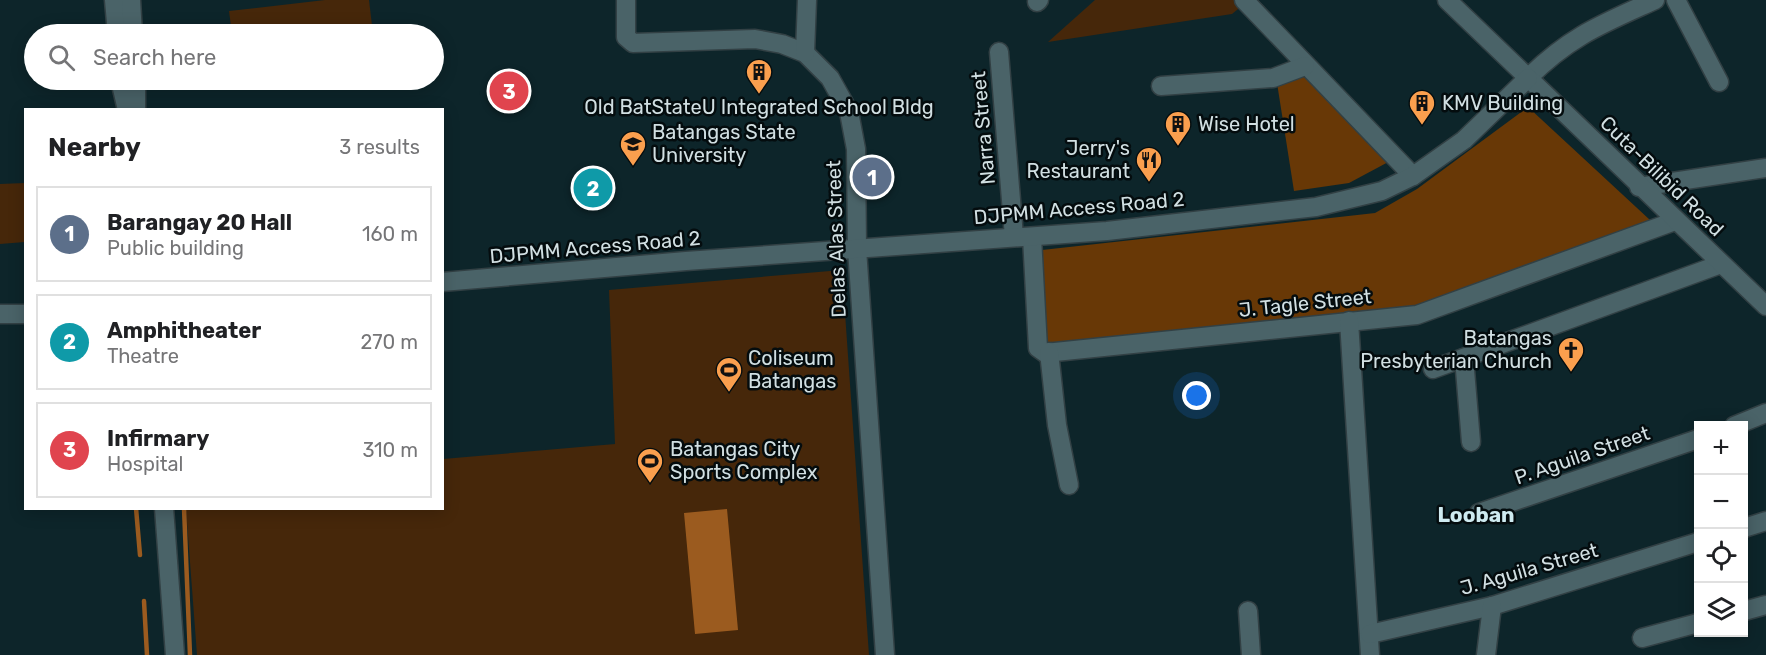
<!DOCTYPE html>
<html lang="en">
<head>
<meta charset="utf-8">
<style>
	:root { --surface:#fff; --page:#f6f6f6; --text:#202124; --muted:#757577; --line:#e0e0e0; --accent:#1a73e8 }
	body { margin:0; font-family:Rubik,sans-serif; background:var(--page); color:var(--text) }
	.controls { position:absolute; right:18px; bottom:18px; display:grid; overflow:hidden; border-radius:0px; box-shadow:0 3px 15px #0003 }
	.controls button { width:54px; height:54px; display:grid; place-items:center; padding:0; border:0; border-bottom:2px solid var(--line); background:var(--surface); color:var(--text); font:30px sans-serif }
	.you { position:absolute; left:1197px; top:396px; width:21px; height:21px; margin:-15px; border:4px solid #fff; border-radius:50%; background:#1a73e8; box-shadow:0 0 0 9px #1a73e833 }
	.badge { display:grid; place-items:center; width:39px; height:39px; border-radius:50%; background:var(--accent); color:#fff; font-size:20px; font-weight:700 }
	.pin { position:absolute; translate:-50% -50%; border:3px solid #fff; box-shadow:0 2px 6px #0006 }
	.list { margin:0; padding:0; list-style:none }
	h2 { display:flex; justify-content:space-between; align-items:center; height:78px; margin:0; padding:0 24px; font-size:26px }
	h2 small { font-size:20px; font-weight:400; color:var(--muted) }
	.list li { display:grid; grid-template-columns:39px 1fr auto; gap:18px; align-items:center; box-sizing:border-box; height:96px; margin:0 12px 12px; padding:0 12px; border:2px solid var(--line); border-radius:0px }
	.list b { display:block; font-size:22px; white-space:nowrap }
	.list p { margin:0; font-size:20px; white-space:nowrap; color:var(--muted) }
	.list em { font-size:20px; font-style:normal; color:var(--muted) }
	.icon { flex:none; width:33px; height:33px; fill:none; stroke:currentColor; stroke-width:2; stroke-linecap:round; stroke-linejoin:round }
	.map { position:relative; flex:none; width:1766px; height:655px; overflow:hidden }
	.search { position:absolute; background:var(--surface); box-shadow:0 3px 15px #0003; left:24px; top:24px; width:420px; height:66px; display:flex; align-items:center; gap:15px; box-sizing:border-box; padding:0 21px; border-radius:33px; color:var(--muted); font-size:22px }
	.panel { position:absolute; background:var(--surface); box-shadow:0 3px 15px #0003; left:24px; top:108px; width:420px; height:402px; border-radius:0px }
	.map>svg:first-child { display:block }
	.green { fill:#46270a }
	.forest { fill:#683806 }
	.water { fill:#9b5b1f }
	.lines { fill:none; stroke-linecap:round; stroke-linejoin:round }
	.stream { stroke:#9b5b1f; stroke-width:4.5 }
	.street-casing { stroke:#324044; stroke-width:21 }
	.secondary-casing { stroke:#324044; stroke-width:21 }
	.street { stroke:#4a6368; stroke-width:18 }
	.secondary { stroke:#4a6368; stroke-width:18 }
	.labels { text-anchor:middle; stroke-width:5; stroke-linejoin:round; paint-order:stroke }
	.poi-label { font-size:20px; fill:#d1dfe2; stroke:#040c0e; text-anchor:start }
	.street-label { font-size:20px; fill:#d1dfe2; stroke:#040c0e }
	.neighbourhood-label { font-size:21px; font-weight:bold; fill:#ceeaf0; stroke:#040c0e }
</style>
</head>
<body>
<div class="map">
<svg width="1766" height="655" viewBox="0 0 1766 655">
	<rect width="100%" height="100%" fill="#0d252a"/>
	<!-- green -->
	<g class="green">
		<path d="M 325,0 L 369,0 L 373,34 L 232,34 L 229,11 Z"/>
		<path d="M 1095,0 L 1249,0 L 1232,14 L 1048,42 Z"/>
		<path d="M 25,183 L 25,242 L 0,244 L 0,184 Z"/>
		<path d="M 842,270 L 869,655 L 197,655 L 186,509 L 442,508 L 443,459 L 615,444 L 609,290 Z"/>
	</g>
	<!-- forest -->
	<g class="forest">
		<path d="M 1306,71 L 1392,160 L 1349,183 L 1294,191 L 1277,83 Z"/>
		<path d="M 1528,107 L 1650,220 L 1407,309 L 1044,346 L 1042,250 L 1375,213 L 1417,189 Z"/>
	</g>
	<!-- water -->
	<path class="water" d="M 727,509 L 738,630 L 695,634 L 684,513 Z"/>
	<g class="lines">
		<!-- stream -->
		<g class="stream">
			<path d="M 136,508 L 140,555"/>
			<path d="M 184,508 L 190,655"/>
			<path d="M 144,601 L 147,655"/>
		</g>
		<!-- street casing -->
		<g class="street-casing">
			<g id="street">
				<path d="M 626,0 L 626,37 L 633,43 L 755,39 L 782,44 L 805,53 L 830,78 L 849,112 L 856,149 L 857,249"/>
				<path d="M 1244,0 L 1413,176"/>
				<path d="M 1676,0 L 1719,82"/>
				<path d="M 1037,2 L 1039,0"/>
				<path d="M 999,52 L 1014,237"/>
				<path d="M 805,53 L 807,0"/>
				<path d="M 1528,78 C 1570,36 1602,24 1655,0"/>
				<path d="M 1161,86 L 1273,78 L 1305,66"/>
				<path d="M 1639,187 L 1766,168"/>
				<path d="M 1032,237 L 1038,348 L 1045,353 L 1417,315 L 1675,221"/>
				<path d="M 1349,321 L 1370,655"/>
				<path d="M 1049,352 L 1057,425 L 1069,485"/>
				<path d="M 1464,358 L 1471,442"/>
				<path d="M 1433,369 L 1721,264"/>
				<path d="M 1734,426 L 1766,413"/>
				<path d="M 1479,513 L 1698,439"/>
				<path d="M 1744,528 L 1766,521"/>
				<path d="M 1248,611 L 1251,655"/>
				<path d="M 1744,611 L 1766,605"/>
				<path d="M 1370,634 L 1492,606 L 1698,542"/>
				<path d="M 1642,638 L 1698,623"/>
				<path d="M 1486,655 L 1492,606"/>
			</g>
		</g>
		<!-- secondary casing -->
		<g class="secondary-casing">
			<g id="secondary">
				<path d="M 114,0 L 117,34"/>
				<path d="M 131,0 L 133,34"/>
				<path d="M 1447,0 L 1766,306"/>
				<path d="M 120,80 L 127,110"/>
				<path d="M 136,80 L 136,110"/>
				<path d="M 857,249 L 885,655"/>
				<path d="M 442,282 L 686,261 L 1107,231 L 1316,207 L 1382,191 L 1413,176 L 1464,140 L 1528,78"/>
				<path d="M 0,314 L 26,314"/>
				<path d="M 164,508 L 175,655"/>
			</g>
		</g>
		<!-- street -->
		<use href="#street" class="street"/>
		<!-- secondary -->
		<use href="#secondary" class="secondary"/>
	</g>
	<!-- icons -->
	<defs>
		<g id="building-pin" transform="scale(1.35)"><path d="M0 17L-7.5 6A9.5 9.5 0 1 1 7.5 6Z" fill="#fa9f4e" stroke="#040c0e"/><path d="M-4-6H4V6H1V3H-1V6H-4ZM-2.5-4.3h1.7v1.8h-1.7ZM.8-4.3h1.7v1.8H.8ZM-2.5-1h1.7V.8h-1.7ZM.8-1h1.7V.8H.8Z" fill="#111"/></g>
		<g id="university-pin" transform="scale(1.35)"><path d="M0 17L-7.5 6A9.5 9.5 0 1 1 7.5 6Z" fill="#fa9f4e" stroke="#040c0e"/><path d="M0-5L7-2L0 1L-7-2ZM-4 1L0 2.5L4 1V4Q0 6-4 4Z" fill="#111"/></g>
		<g id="restaurant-pin" transform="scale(1.35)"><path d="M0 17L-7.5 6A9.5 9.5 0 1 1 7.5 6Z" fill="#fa9f4e" stroke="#040c0e"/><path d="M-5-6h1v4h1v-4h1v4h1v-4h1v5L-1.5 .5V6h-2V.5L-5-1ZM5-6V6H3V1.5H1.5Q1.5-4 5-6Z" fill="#111"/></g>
		<g id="church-pin" transform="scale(1.35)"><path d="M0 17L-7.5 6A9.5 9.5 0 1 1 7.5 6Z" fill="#fa9f4e" stroke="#040c0e"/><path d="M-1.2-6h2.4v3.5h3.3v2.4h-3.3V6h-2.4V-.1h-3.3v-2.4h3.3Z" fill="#111"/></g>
		<g id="stadium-pin" transform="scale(1.35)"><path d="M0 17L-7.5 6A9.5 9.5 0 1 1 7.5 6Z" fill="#fa9f4e" stroke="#040c0e"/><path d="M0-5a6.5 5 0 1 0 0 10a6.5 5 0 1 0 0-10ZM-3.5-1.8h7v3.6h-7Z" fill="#111"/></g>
	</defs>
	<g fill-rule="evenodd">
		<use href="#building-pin" x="759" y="72"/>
		<use href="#building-pin" x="1422" y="103"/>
		<use href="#building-pin" x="1178" y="124"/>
		<use href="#university-pin" x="633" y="144"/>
		<use href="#restaurant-pin" x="1149" y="160"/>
		<use href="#church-pin" x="1571" y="350"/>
		<use href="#stadium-pin" x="729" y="370"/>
		<use href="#stadium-pin" x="650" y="461"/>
	</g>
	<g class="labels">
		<!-- poi labels -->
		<g class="poi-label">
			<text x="1442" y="110">KMV Building</text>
			<text x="759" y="114" text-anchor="middle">Old BatStateU Integrated School Bldg</text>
			<text x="1198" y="131">Wise Hotel</text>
			<text x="652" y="139">Batangas State<tspan x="652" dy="23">University</tspan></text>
			<text x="1130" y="155" text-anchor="end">Jerry's<tspan x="1130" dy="23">Restaurant</tspan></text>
			<text x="1552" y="345" text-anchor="end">Batangas<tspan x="1552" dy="23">Presbyterian Church</tspan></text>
			<text x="748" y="365">Coliseum<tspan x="748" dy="23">Batangas</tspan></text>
			<text x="670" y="456">Batangas City<tspan x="670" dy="23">Sports Complex</tspan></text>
		</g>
		<!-- street labels -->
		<g class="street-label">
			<text transform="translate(983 128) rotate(-95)" y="7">Narra Street</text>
			<text transform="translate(1662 176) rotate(44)" y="7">Cuta-Bilibid Road</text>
			<text transform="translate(1079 208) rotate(-5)" y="7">DJPMM Access Road 2</text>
			<text transform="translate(836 239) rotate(-92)" y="7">Delas Alas Street</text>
			<text transform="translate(595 247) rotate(-5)" y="7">DJPMM Access Road 2</text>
			<text transform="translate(1305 303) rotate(-6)" y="7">J. Tagle Street</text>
			<text transform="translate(1582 455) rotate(-19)" y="7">P. Aguila Street</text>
			<text transform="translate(1529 569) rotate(-16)" y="7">J. Aguila Street</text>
		</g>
		<!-- neighbourhood labels -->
		<g class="neighbourhood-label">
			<text x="1476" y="522">Looban</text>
		</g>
	</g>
</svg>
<div class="controls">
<button>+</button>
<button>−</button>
<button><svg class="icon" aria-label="locate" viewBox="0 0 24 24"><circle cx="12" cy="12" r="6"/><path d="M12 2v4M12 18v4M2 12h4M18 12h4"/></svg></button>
<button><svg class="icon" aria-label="layers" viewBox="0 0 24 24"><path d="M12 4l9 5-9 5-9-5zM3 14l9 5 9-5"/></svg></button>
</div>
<div class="you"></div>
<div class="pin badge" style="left:872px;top:177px;background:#5c6f8a">1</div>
<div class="pin badge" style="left:593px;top:188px;background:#0f9aa8">2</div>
<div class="pin badge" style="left:509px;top:91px;background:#e0444e">3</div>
<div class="search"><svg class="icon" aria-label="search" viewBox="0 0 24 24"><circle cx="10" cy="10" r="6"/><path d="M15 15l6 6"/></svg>Search here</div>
<section class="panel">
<h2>Nearby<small>3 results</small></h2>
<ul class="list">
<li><span class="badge" style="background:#5c6f8a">1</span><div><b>Barangay 20 Hall</b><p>Public building</p></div><em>160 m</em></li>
<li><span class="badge" style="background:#0f9aa8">2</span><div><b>Amphitheater</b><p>Theatre</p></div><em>270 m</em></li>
<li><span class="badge" style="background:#e0444e">3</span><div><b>Infirmary</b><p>Hospital</p></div><em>310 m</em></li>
</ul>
</section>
</div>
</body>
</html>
